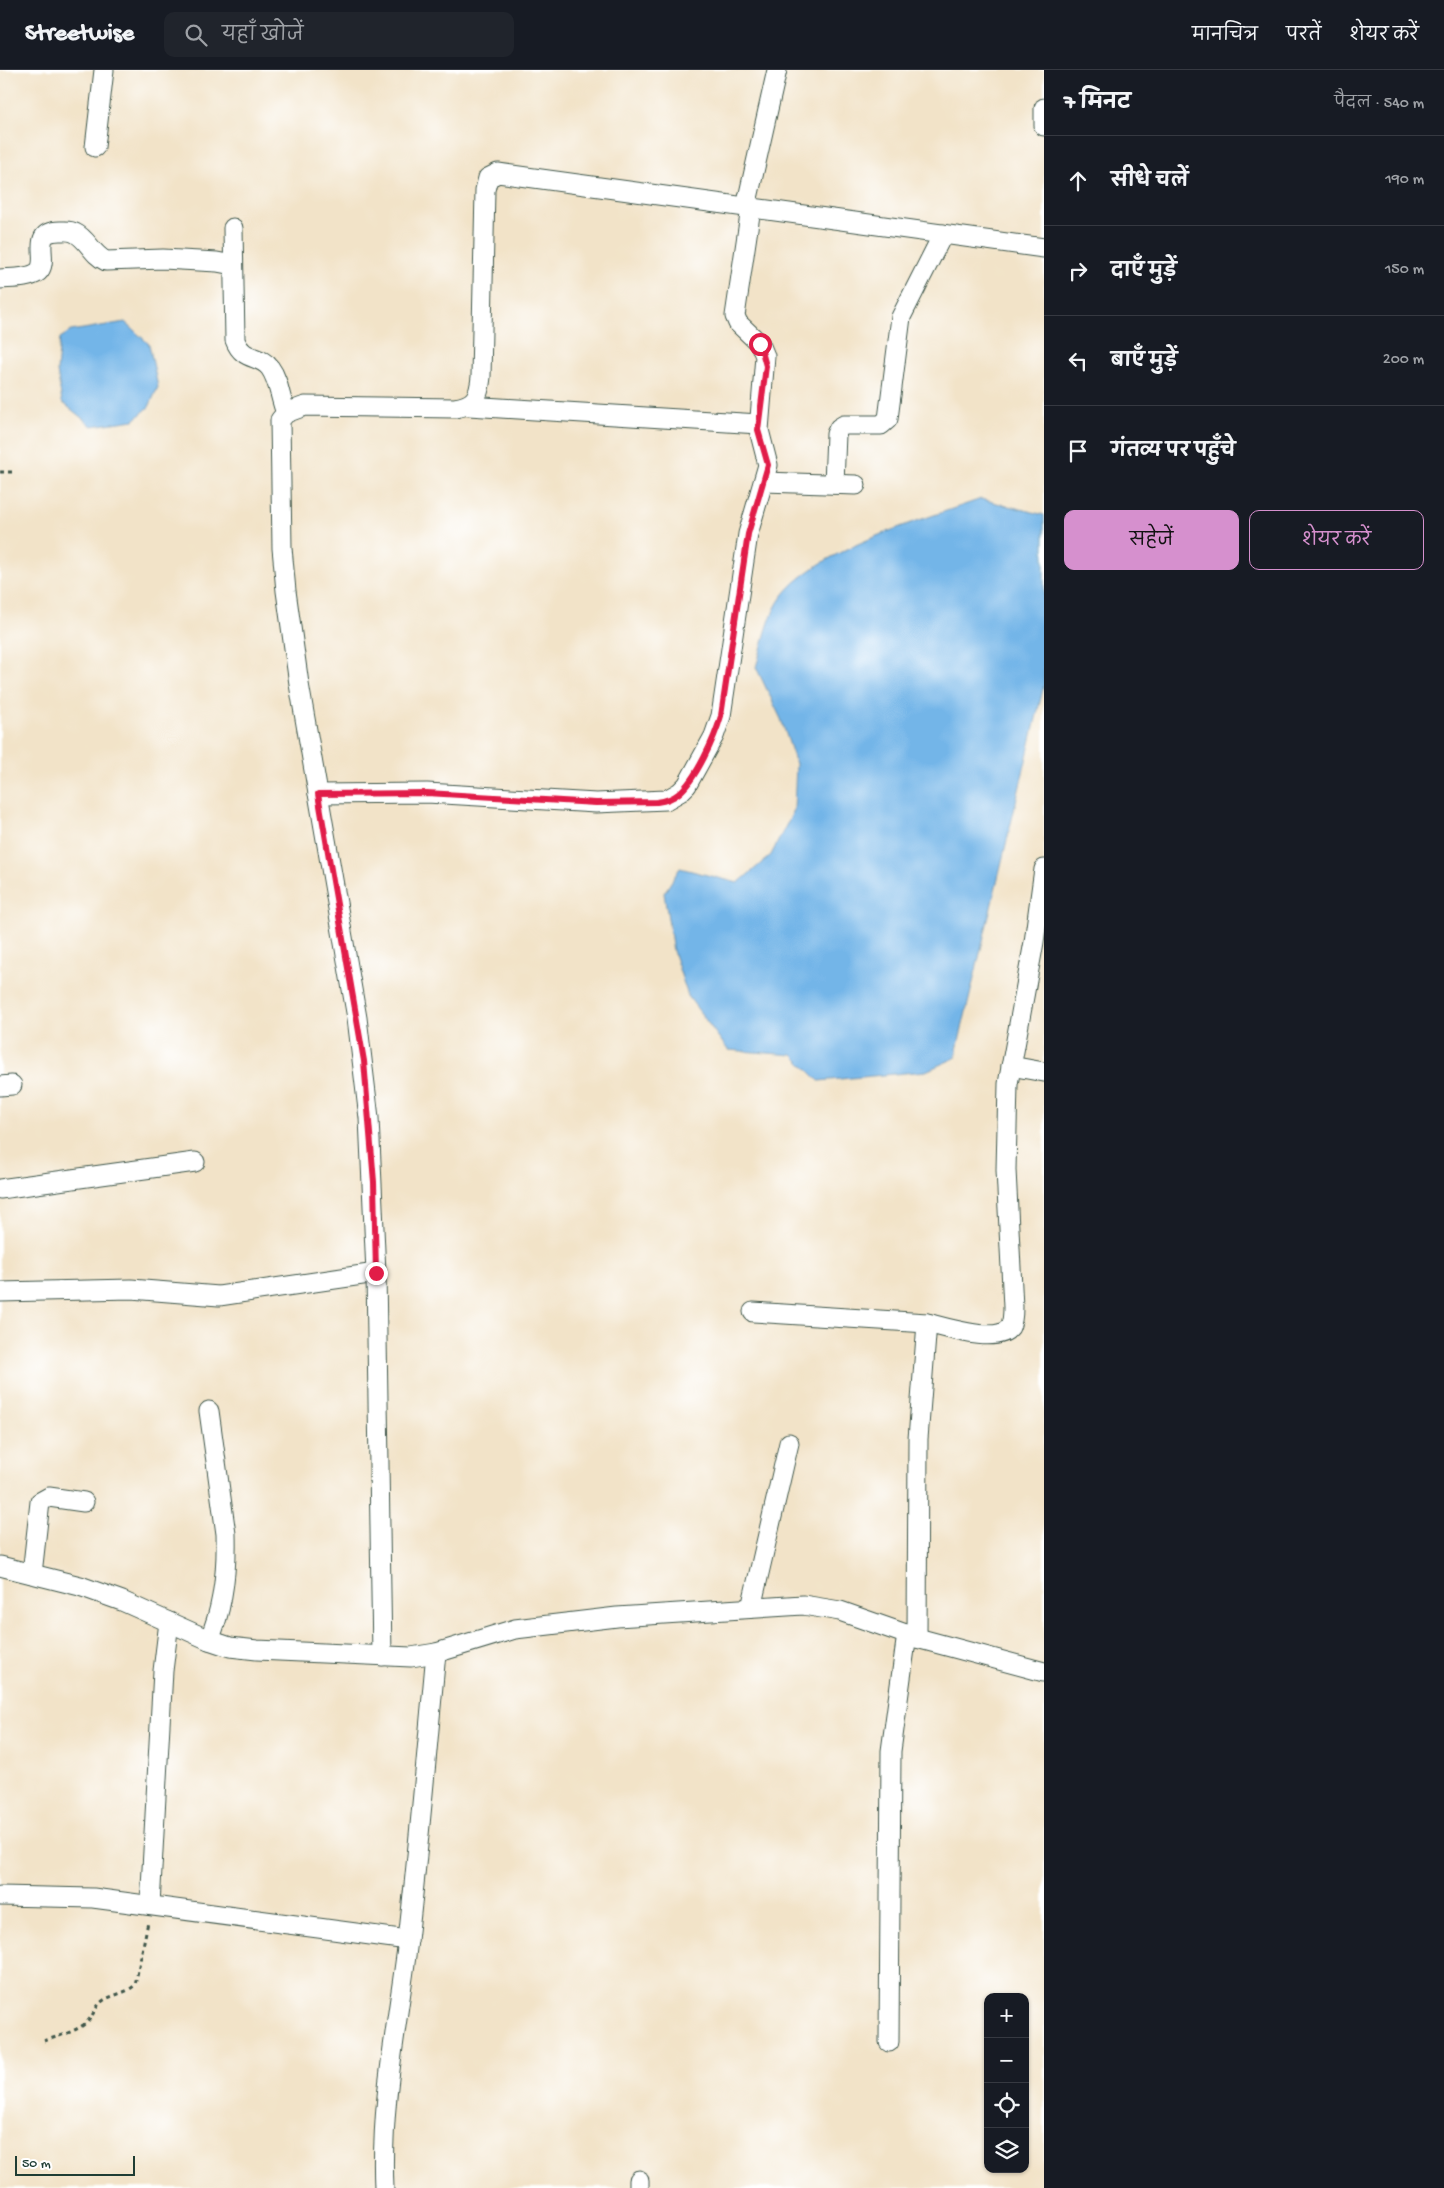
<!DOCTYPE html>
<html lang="hi">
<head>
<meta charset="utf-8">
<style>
	:root { --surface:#171b24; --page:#20242c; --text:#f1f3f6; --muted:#9ea1a6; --line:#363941; --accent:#d690ce }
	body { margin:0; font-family:"Gochi Hand","Playpen Sans Deva",sans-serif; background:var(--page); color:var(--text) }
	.controls { position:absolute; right:15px; bottom:15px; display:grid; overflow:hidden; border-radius:10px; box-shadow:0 1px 4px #0004 }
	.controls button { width:45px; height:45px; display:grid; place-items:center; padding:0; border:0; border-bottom:1px solid var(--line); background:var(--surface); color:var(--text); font:25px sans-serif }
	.scale { position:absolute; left:15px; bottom:12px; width:120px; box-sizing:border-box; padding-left:5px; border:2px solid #1f3d34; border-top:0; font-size:14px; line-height:18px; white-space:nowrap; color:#1f3d34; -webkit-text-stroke:4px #fff; paint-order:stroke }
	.stop { position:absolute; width:15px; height:15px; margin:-11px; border:4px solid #e11d48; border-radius:50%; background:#fff }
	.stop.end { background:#e11d48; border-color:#fff; box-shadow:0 1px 5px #0008 }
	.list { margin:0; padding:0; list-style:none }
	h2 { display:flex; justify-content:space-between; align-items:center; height:65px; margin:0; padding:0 20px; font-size:21px }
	h2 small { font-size:16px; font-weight:400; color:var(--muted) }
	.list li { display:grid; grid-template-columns:32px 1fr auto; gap:15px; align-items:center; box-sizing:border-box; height:90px; padding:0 20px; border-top:1px solid var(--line) }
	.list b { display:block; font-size:19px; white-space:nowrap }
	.list em { font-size:16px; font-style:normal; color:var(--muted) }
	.actions { display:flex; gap:10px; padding:15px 20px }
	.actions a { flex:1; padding:11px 0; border:1px solid var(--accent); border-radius:10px; text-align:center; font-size:18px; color:var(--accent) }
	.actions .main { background:var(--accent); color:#111 }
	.icon { flex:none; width:28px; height:28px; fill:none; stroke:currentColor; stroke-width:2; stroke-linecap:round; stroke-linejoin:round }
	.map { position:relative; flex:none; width:1044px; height:2118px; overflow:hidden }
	header { display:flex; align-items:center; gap:30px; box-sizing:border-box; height:70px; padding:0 25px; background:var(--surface); border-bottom:1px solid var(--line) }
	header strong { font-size:24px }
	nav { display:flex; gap:28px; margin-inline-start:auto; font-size:18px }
	.search { width:350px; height:45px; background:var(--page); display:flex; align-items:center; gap:12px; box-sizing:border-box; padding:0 18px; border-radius:10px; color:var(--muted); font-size:19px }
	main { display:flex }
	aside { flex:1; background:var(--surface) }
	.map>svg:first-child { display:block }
	.water { fill:#73b5e8; stroke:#49798e }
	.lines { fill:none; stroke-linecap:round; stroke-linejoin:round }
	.street-casing { stroke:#3f564a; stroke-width:21 }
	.path { stroke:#3f564a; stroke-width:3; stroke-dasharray:4 4; stroke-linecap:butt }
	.street { stroke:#fff; stroke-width:19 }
	.route { stroke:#e11d48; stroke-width:6 }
</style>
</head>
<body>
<header>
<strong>Streetwise</strong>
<div class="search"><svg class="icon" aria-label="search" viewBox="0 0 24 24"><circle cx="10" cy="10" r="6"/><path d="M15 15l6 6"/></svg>यहाँ खोजें</div>
<nav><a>मानचित्र</a><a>परतें</a><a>शेयर करें</a></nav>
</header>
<main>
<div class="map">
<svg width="1044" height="2118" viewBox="0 0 1044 2118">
	<rect width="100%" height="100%" fill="#fff"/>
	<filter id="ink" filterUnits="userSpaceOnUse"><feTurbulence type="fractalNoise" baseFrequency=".02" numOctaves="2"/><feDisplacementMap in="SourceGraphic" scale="10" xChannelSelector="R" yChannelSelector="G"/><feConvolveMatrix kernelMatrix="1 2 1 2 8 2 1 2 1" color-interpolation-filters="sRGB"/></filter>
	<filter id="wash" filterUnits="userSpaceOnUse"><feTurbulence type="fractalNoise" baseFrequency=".0096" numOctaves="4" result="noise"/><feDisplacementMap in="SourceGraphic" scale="20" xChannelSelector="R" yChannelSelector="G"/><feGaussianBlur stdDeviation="1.12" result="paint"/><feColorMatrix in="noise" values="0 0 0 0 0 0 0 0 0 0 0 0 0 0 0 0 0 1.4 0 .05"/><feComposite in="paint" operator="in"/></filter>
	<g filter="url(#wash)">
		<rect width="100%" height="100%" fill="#f2e3c8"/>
		<!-- water -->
		<g class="water">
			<path d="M 125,252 L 149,274 L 158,317 L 149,337 L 134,350 L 92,356 L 62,332 L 57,301 L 60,268 L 71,261 Z"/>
			<path d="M 981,429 L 1044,445 L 1044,615 L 955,988 L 926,1001 L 819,1011 L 793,985 L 728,980 L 688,926 L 673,881 L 664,823 L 680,798 L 738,813 L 771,785 L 794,740 L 796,694 L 781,649 L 756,597 C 762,578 766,556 775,538 C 803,481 924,450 981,429 Z"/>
		</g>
	</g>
	<g filter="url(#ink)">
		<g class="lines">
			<!-- street casing -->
			<g class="street-casing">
				<g id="street">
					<path d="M 1044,38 L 1044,56"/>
					<path d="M 95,77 L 104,0"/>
					<path d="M 746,137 L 777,0"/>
					<path d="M 233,158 L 235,270 C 243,292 260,284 270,298 C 279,310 280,329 286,343"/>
					<path d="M 0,209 C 11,208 29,209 38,202 C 51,190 28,161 60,161 C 65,161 70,160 75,163 C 88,169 92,185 106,191 L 163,189 L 217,192 L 233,195"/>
					<path d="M 469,336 L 759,354"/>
					<path d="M 764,412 L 856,415"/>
					<path d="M 834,414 L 836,364 L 839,358 L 844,355 L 881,355 L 888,349 L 901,247 L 943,164"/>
					<path d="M 318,724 L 427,723 L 596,733 L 666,730 L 680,722 L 687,715 L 714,666 L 721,646 L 748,464 L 768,395 L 759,360 L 765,286 L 760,274 L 738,253 L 735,246 L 751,138"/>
					<path d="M 1011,996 L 1044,1002"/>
					<path d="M 0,1016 L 12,1015"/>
					<path d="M 0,1119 L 195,1092"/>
					<path d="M 0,1222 L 131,1219 L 219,1226 L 376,1203"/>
					<path d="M 753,1242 L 927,1253"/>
					<path d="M 0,1496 L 80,1516 L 122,1531 L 209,1570 L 230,1577 L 257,1580 L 411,1587 L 436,1583 L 515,1559 L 617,1547 L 803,1535 L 840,1541 L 917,1568 L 1044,1602"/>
					<path d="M 32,1504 L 40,1432 L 49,1427 L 84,1432"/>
					<path d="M 751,1538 L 789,1373"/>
					<path d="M 917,1568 L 918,1369 L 927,1253 C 945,1257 997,1275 1010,1257 C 1013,1251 1013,1243 1013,1237 L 1006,1100 L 1008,1014 L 1034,872 L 1044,799"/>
					<path d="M 209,1570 C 223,1538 227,1499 226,1464 L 209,1341"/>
					<path d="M 382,1586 L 376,1203 L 369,1048 L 357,948 L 299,614 L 286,521 L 282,478 L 280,350 L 286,343 L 305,336 L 455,338 C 475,335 479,327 481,307 L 485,120 L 488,108 L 498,103 L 1044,178"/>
					<path d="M 0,1826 L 93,1828 L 408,1870"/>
					<path d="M 150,1835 L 163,1601 L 169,1552"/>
					<path d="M 889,1972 L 891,1681 L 907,1564"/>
					<path d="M 639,2110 L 639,2118"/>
					<path d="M 384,2118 C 380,2034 398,1953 408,1870 C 419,1775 427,1679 436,1583"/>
				</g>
			</g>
			<!-- path -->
			<g class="path">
				<path d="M 0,402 L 14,402"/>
				<path d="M 44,1971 C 58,1966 76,1962 87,1952 C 94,1945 95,1936 104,1930 C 114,1924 125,1924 135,1915 L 148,1852"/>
			</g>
			<!-- street -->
			<use href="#street" class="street"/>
		</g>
	</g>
	<g class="lines" filter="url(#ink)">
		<!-- route -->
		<path class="route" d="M 376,1203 L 374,1112 L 364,991 L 318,724 L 427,723 L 596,733 L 657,732 C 665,731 672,729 678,724 C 696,710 715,667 721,646 L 748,464 L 768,395 L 758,360 L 766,296 L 760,274"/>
	</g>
</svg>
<div class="controls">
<button>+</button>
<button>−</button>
<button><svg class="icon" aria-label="locate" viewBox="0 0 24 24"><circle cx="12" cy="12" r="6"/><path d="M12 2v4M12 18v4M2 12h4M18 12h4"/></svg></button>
<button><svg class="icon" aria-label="layers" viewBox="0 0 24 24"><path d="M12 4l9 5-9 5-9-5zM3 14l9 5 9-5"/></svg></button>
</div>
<div class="scale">50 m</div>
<div class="stop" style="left:760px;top:274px"></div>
<div class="stop end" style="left:376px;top:1203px"></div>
</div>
<aside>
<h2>7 मिनट<small>पैदल · 540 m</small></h2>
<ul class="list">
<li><svg class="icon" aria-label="ahead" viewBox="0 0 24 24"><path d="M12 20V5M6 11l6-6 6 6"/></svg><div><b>सीधे चलें</b></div><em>190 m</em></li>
<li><svg class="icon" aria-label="right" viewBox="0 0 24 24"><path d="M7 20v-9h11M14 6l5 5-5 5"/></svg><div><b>दाएँ मुड़ें</b></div><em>150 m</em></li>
<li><svg class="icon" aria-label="left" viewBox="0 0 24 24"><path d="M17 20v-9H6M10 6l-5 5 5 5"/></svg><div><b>बाएँ मुड़ें</b></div><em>200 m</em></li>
<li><svg class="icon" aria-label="arrive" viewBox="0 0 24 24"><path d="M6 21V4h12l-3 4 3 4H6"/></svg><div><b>गंतव्य पर पहुँचे</b></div></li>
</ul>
<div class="actions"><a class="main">सहेजें</a><a>शेयर करें</a></div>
</aside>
</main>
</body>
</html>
